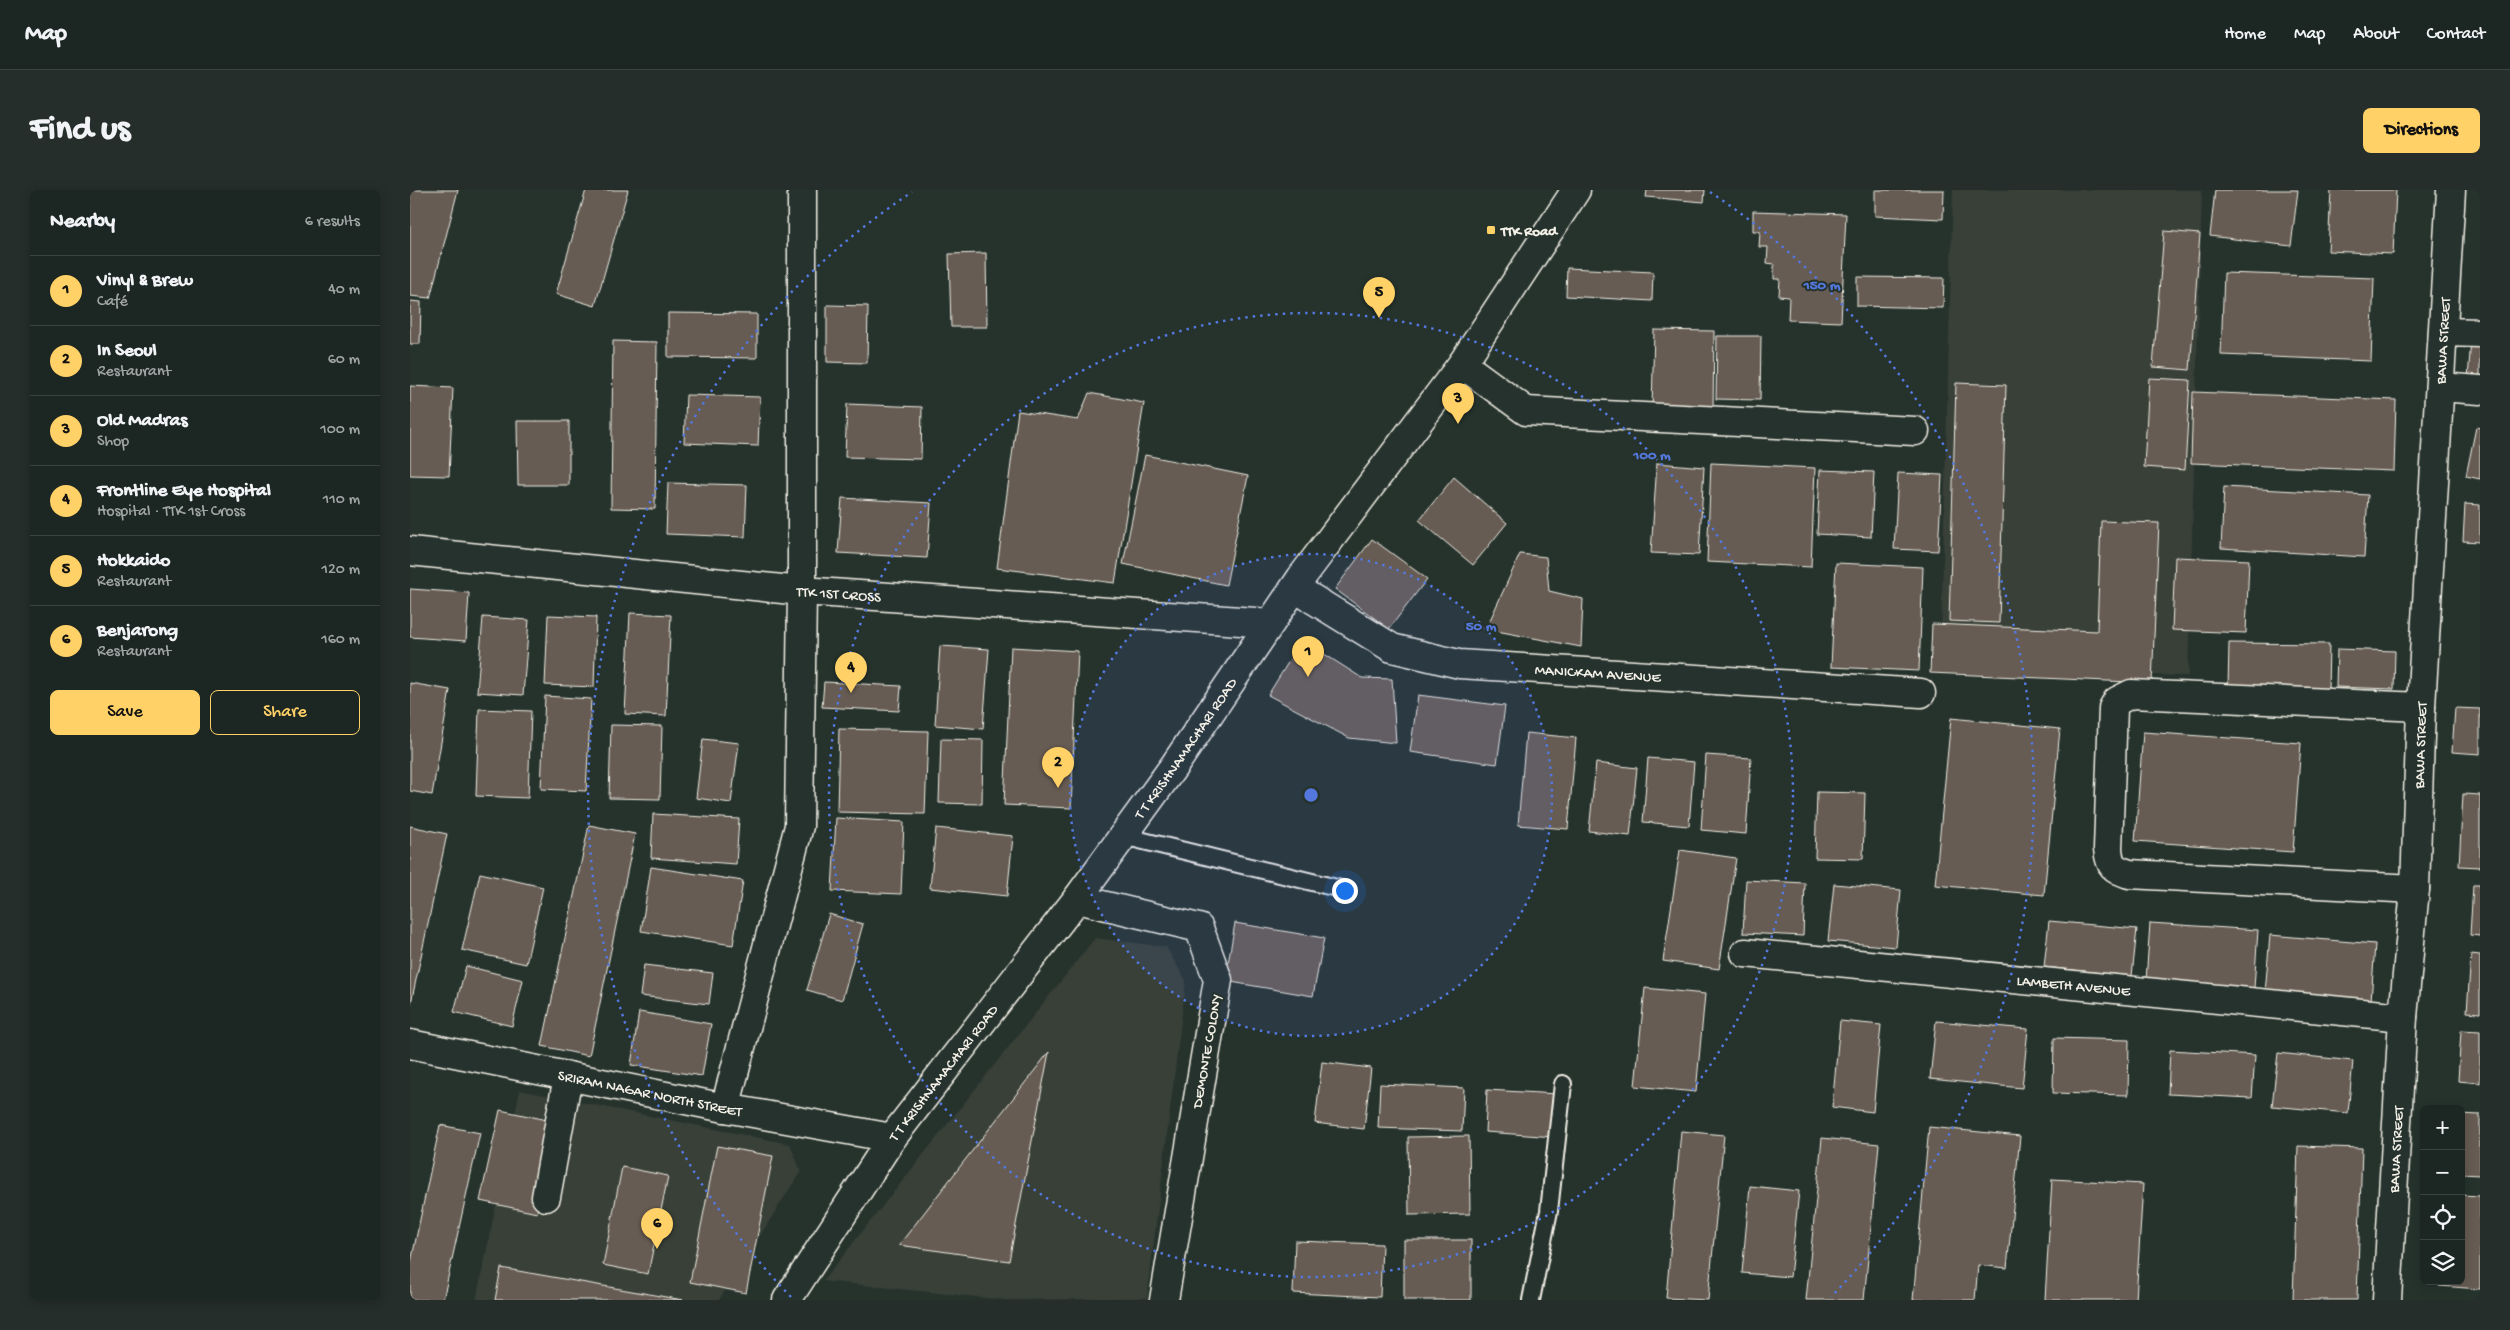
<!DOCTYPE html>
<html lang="en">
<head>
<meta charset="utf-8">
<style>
	:root { --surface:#1c2622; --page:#252e2a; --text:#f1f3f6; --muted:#a0a5a5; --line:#3a4340; --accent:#ffd166 }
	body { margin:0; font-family:"Gochi Hand",sans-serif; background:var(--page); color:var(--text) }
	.controls { position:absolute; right:15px; bottom:15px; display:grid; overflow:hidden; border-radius:8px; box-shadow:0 2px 12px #0003 }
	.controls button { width:45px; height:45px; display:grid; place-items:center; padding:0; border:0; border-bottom:1px solid var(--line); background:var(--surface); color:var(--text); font:25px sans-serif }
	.you { position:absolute; left:934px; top:700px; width:18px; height:18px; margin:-12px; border:4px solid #fff; border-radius:50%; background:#1a73e8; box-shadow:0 0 0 8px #1a73e833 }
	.badge { display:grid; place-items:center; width:32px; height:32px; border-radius:50%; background:var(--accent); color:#111; font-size:16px; font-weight:700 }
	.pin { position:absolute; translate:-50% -41px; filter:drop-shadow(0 1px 2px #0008) }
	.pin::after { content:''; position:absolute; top:26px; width:18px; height:15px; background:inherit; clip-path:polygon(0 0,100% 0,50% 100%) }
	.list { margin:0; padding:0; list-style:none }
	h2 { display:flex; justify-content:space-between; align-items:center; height:65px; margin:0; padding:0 20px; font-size:21px }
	h2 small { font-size:16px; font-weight:400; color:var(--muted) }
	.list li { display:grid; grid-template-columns:32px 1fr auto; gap:15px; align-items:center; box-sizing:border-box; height:70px; padding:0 20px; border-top:1px solid var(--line) }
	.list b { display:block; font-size:19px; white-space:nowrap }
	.list p { margin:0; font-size:16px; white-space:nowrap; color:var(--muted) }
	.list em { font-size:16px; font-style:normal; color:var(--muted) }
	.actions { display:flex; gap:10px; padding:15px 20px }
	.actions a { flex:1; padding:11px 0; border:1px solid var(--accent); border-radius:8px; text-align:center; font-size:18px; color:var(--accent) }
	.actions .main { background:var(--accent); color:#111 }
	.icon { flex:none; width:28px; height:28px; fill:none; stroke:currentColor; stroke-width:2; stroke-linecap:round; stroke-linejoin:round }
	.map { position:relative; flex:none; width:2070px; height:1110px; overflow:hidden; border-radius:8px }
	header { display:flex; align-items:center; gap:30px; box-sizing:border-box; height:70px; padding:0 25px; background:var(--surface); border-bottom:1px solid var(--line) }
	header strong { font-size:24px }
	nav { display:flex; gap:28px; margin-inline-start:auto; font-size:18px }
	.intro { display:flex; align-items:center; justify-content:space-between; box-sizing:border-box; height:120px; padding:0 30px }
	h1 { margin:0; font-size:35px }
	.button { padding:12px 22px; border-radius:8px; background:var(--accent); color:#111; font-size:18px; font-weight:700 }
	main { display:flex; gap:30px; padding:0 30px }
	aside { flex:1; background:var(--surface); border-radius:8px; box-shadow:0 2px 12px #0003 }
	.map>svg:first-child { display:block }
	.built { fill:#393f38 }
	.building { fill:#665b52; stroke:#f4f1e8 }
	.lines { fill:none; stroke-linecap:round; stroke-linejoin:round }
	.lane-casing { stroke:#f4f1e8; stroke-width:20 }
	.street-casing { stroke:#f4f1e8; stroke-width:31 }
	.secondary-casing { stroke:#f4f1e8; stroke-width:31 }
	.lane { stroke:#26332d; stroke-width:16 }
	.street { stroke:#26332d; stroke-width:28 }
	.secondary { stroke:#26332d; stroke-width:28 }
	.ring { fill:none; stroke:#5377dc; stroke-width:2.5; stroke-dasharray:2.5 5 }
	.poi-dot { fill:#ffd166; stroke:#26332d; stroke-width:2 }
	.labels { text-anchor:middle; stroke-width:4; stroke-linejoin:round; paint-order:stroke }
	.poi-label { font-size:15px; font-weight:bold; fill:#f4f1e8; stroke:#26332d; text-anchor:start }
	.street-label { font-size:15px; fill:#f4f1e8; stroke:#26332d }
	.centre { fill:#5377dc; stroke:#26332d; stroke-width:2.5 }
	.ring-label { font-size:15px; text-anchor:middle; font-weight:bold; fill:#5377dc; stroke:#26332d; stroke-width:4; stroke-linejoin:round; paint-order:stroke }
</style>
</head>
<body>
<header>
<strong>Map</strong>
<nav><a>Home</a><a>Map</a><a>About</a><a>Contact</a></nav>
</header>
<div class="intro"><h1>Find us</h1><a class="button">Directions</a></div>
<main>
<aside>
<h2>Nearby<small>6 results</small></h2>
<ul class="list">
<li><span class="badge">1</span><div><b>Vinyl &amp; Brew</b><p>Café</p></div><em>40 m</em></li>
<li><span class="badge">2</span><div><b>In Seoul</b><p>Restaurant</p></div><em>60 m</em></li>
<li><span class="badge">3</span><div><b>Old Madras</b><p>Shop</p></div><em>100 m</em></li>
<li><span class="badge">4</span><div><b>Frontline Eye Hospital</b><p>Hospital · TTK 1st Cross</p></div><em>110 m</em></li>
<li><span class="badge">5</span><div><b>Hokkaido</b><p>Restaurant</p></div><em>120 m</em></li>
<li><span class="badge">6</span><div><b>Benjarong</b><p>Restaurant</p></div><em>160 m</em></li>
</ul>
<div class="actions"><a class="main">Save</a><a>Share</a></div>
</aside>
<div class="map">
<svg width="2070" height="1110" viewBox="0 0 2070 1110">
	<rect width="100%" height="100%" fill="#26332d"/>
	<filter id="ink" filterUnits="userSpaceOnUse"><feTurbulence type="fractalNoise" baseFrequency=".02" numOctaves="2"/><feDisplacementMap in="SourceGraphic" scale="10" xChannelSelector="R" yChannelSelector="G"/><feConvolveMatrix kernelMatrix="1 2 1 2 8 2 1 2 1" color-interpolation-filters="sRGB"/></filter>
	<g filter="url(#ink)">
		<!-- built -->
		<g class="built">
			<path d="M 1543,0 L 1792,0 L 1778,486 L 1530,479 Z"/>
			<path d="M 685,748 L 756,757 L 776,791 L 737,1108 L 596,1110 L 413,1091 Z"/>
			<path d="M 110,900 L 380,954 L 391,981 L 309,1110 L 66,1110 Z"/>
		</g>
		<!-- building -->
		<g class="building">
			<path d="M 0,0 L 48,0 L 20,108 L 0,106 Z"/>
			<path d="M 176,0 L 218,0 L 185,116 L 146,104 Z"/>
			<path d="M 1237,0 L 1295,0 L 1294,12 L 1236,7 Z"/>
			<path d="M 1465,0 L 1534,0 L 1533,29 L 1465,26 Z"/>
			<path d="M 1805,0 L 1888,0 L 1881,56 L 1800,46 Z"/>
			<path d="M 1921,0 L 1986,0 L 1983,64 L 1918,61 Z"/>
			<path d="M 1343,21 L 1436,24 L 1431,132 L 1378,130 L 1379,107 L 1369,106 L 1370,89 L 1364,89 L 1364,74 L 1357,73 L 1358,57 L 1349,57 L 1350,41 L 1343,41 Z"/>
			<path d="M 1754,41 L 1790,44 L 1780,180 L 1743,177 Z"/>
			<path d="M 576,63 L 577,137 L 541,137 L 539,64 Z"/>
			<path d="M 1157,78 L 1243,82 L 1242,111 L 1156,106 Z"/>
			<path d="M 1814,83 L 1964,88 L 1961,171 L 1811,165 Z"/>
			<path d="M 1447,87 L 1534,88 L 1533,118 L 1447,116 Z"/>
			<path d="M 0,111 L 11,112 L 10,154 L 0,154 Z"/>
			<path d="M 417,115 L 458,116 L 457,173 L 417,172 Z"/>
			<path d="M 258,123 L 347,124 L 347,168 L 258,167 Z"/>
			<path d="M 1244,140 L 1304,141 L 1303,219 L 1242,218 Z"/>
			<path d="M 1307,146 L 1351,146 L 1350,210 L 1306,209 Z"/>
			<path d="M 2061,149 L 2070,150 L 2070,190 L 2058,189 Z"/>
			<path d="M 203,151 L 247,152 L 245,319 L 201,318 Z"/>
			<path d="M 1739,188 L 1780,190 L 1775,280 L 1734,277 Z"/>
			<path d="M 1546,193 L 1596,195 L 1589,433 L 1539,431 Z"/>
			<path d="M 0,196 L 43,198 L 39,286 L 0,285 Z"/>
			<path d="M 1783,202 L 1986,210 L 1984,281 L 1781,273 Z"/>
			<path d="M 679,203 L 734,213 L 705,393 L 587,378 L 608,221 L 668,230 Z"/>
			<path d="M 276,205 L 350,207 L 348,256 L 274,253 Z"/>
			<path d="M 437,214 L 512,217 L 511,269 L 435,267 Z"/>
			<path d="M 107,231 L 159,231 L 159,295 L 108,295 Z"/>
			<path d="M 2066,237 L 2070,238 L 2070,289 L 2056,286 Z"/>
			<path d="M 735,265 L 838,286 L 816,395 L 713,374 Z"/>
			<path d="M 1247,273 L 1294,277 L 1289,365 L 1241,363 Z"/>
			<path d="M 1301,273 L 1405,278 L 1401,377 L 1297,372 Z"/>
			<path d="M 1410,280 L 1464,282 L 1461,347 L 1407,344 Z"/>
			<path d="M 1488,283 L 1532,285 L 1528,361 L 1484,359 Z"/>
			<path d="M 1044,287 L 1097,333 L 1063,375 L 1009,330 Z"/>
			<path d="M 258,293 L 337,295 L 335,347 L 256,344 Z"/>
			<path d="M 1814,297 L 1958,305 L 1954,367 L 1811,358 Z"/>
			<path d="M 432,308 L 521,313 L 517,368 L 428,363 Z"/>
			<path d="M 2055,314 L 2070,315 L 2070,352 L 2053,351 Z"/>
			<path d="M 1691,331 L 1749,333 L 1742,493 L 1520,483 L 1522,434 L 1687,441 Z"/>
			<path d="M 962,349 L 1017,389 L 979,439 L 925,399 Z"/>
			<path d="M 1110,364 L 1136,367 L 1139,401 L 1173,409 L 1171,457 L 1076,439 Z"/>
			<path d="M 1765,367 L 1839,370 L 1836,443 L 1762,440 Z"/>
			<path d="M 1426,373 L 1513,377 L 1509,481 L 1421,477 Z"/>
			<path d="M 0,399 L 59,403 L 56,451 L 0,447 Z"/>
			<path d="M 220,423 L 261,425 L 256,526 L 215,524 Z"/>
			<path d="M 138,425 L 186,427 L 184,497 L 135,495 Z"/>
			<path d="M 73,427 L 119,430 L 113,505 L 67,502 Z"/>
			<path d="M 892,450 L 952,488 L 982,489 L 986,553 L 939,548 L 858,505 Z"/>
			<path d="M 1819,453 L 1919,454 L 1918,501 L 1818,499 Z"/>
			<path d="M 530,456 L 579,459 L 573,539 L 525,535 Z"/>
			<path d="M 601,457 L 668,461 L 661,618 L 594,615 Z"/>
			<path d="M 1927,459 L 1985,461 L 1984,499 L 1926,497 Z"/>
			<path d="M 414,492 L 491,496 L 489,521 L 412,517 Z"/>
			<path d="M 0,493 L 40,500 L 22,605 L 0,601 Z"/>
			<path d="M 1008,505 L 1095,516 L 1087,574 L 1000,562 Z"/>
			<path d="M 135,506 L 181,509 L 176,601 L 131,599 Z"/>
			<path d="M 2045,518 L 2070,519 L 2070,564 L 2042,562 Z"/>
			<path d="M 69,519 L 121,521 L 118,608 L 66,606 Z"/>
			<path d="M 1541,528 L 1650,539 L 1634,705 L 1525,695 Z"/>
			<path d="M 201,535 L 252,536 L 250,609 L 199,608 Z"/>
			<path d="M 429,539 L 518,541 L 515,624 L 427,622 Z"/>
			<path d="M 1733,542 L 1891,553 L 1883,662 L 1725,651 Z"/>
			<path d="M 1116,543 L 1166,548 L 1158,639 L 1108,635 Z"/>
			<path d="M 293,549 L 329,553 L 321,613 L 286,608 Z"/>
			<path d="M 531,549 L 573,550 L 572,614 L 529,613 Z"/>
			<path d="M 1296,565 L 1341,568 L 1336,644 L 1291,640 Z"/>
			<path d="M 1238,568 L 1284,572 L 1279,636 L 1233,632 Z"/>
			<path d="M 1186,573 L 1227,578 L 1220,646 L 1179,641 Z"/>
			<path d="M 1407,602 L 1455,603 L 1453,669 L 1405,668 Z"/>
			<path d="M 2053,604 L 2070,605 L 2070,677 L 2049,676 Z"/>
			<path d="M 243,624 L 329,629 L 326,674 L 241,668 Z"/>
			<path d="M 426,628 L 494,632 L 491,704 L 422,701 Z"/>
			<path d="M 179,635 L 225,644 L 179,866 L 132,856 Z"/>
			<path d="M 0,636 L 37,644 L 0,818 Z"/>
			<path d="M 526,638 L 603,646 L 597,706 L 520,698 Z"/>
			<path d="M 1270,660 L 1326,668 L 1309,779 L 1253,771 Z"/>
			<path d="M 241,677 L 333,691 L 323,755 L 231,741 Z"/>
			<path d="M 70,683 L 133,697 L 116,774 L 52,760 Z"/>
			<path d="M 1336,690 L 1395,693 L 1393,746 L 1333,743 Z"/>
			<path d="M 1424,694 L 1491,700 L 1486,757 L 1418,751 Z"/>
			<path d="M 2063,695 L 2070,695 L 2070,746 L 2060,745 Z"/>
			<path d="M 419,724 L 453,734 L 432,810 L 397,800 Z"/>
			<path d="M 1639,731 L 1727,739 L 1722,786 L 1634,777 Z"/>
			<path d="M 825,733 L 914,748 L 903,806 L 815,791 Z"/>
			<path d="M 1740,733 L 1848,740 L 1844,798 L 1736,791 Z"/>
			<path d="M 1860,745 L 1965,754 L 1961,811 L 1855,803 Z"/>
			<path d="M 2061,764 L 2070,765 L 2070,823 L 2057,822 Z"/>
			<path d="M 234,775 L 303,783 L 299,814 L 230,806 Z"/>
			<path d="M 56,776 L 113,790 L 102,836 L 44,822 Z"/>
			<path d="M 1235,798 L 1295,804 L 1286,902 L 1225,896 Z"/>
			<path d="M 229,822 L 301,834 L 292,886 L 221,875 Z"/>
			<path d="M 1430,831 L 1471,835 L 1463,922 L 1422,917 Z"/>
			<path d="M 1526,831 L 1618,839 L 1612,898 L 1520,889 Z"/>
			<path d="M 2051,840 L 2070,841 L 2070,893 L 2048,891 Z"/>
			<path d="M 1644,848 L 1719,850 L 1718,905 L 1643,903 Z"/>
			<path d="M 1760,860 L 1845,865 L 1842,908 L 1758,904 Z"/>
			<path d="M 639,862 L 599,1071 L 489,1055 Z"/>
			<path d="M 1868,863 L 1943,871 L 1938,923 L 1862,916 Z"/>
			<path d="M 912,872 L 961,878 L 954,939 L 905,933 Z"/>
			<path d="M 970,894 L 1054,898 L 1052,941 L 968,938 Z"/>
			<path d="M 1077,900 L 1147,904 L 1145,947 L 1075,942 Z"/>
			<path d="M 90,920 L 147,932 L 127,1023 L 70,1011 Z"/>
			<path d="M 2051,924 L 2070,925 L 2070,985 L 2051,984 Z"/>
			<path d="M 30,935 L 70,943 L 33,1110 L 0,1110 L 0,1077 Z"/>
			<path d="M 1519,937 L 1610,946 L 1597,1078 L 1568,1075 L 1565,1110 L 1503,1110 Z"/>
			<path d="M 1271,941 L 1314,945 L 1298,1110 L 1256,1108 Z"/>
			<path d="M 1059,946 L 1060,1024 L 999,1025 L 998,947 Z"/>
			<path d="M 1412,948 L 1469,954 L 1454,1110 L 1396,1110 Z"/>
			<path d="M 307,956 L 363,966 L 336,1103 L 280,1092 Z"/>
			<path d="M 1888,956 L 1952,958 L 1947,1110 L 1883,1110 Z"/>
			<path d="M 212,977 L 258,986 L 238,1084 L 193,1075 Z"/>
			<path d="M 1642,989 L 1733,994 L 1726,1110 L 1635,1110 Z"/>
			<path d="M 1340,996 L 1389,1001 L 1380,1087 L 1332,1083 Z"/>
			<path d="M 2051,1005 L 2070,1006 L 2070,1099 L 2029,1096 L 2030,1091 L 2051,1091 Z"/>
			<rect x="994" y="1050" width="67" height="60"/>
			<path d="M 885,1051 L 972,1054 L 970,1107 L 883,1103 Z"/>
			<path d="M 91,1078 L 273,1110 L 85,1110 Z"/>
		</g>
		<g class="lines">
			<!-- lane casing -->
			<g class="lane-casing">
				<g id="lane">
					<path d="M 713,646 L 935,700"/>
					<path d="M 1121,1110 L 1139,1021 L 1153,894"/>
				</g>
			</g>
			<!-- street casing -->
			<g class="street-casing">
				<g id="street">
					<path d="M 2033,142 L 2070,143"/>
					<path d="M 1052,174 L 1116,221 L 1505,241"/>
					<path d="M 2030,197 L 2070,200"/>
					<path id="s1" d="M 885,398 L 982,458 L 1049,474 L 1511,503"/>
					<path d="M 2005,699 L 1719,684 C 1703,678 1700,677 1698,659 L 1703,518 L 1707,511 L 1721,504 L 2011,517"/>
					<path d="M 667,709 L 789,738 L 808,790 L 754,1110"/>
					<path id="s2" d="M 1335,763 L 1993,827"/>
					<path id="s3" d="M 0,854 L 315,918 L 482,948"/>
					<path d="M 315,918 L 389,636 L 392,401 L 392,0"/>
					<path d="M 136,1007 L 158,886"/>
					<path id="s4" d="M 1977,1110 L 1993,827 L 2005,699 L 2011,517 L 2041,0"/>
				</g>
			</g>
			<!-- secondary casing -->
			<g class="secondary-casing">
				<g id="secondary">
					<path id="s5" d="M 0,361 L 392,401 L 860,433"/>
					<path id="s6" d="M 377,1110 L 482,948 L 667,709 L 764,576 L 891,388 L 1052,174 L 1166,0"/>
				</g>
			</g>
			<!-- lane -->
			<use href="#lane" class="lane"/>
			<!-- street -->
			<use href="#street" class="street"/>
			<!-- secondary -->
			<use href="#secondary" class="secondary"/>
		</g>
	</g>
	<!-- distance rings -->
	<circle cx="901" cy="605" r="241" fill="#5377dc" fill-opacity=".12"/>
	<g class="ring">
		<circle cx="901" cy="605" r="241"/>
		<circle cx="901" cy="605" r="482"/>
		<path d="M381 1107A723 723 0 0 1 502 2M1300 2A723 723 0 0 1 1421 1107"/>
	</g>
	<!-- markers -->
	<rect class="poi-dot" x="1076" y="35" width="10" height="10" rx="2.5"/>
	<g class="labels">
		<!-- poi labels -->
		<g class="poi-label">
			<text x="1091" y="45">TTK Road</text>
		</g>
		<!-- street labels -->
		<g class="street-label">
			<text dy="5" stroke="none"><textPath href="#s4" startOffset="961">BAWA STREET</textPath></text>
			<text dy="5" stroke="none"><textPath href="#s5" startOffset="431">TTK 1ST CROSS</textPath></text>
			<text dy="5" stroke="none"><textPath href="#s1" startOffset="322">MANICKAM AVENUE</textPath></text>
			<text dy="5" stroke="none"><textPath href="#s4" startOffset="556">BAWA STREET</textPath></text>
			<text dy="5" stroke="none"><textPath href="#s6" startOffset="681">T T KRISHNAMACHARI ROAD</textPath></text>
			<text dy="5" stroke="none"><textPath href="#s2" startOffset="330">LAMBETH AVENUE</textPath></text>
			<text transform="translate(796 861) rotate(-80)" y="5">DEMONTE COLONY</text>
			<text dy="5" stroke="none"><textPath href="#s6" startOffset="276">T T KRISHNAMACHARI ROAD</textPath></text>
			<text dy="5" stroke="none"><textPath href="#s3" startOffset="245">SRIRAM NAGAR NORTH STREET</textPath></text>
			<text dy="5" stroke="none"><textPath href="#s4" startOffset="151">BAWA STREET</textPath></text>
		</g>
	</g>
	<circle cx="901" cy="605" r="8" class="centre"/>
	<g class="ring-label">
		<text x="1412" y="99">150 m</text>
		<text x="1242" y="269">100 m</text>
		<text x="1071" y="440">50 m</text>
	</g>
</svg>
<div class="controls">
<button>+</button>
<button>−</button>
<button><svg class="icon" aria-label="locate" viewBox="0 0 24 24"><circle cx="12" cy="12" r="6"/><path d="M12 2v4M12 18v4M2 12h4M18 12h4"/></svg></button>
<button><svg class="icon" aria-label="layers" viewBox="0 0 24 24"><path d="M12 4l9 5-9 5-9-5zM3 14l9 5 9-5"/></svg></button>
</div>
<div class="you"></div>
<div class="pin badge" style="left:898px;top:487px">1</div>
<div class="pin badge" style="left:648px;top:598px">2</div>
<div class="pin badge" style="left:1048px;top:234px">3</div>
<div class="pin badge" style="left:441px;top:503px">4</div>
<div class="pin badge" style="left:969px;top:128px">5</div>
<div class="pin badge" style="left:247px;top:1059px">6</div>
</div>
</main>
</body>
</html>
